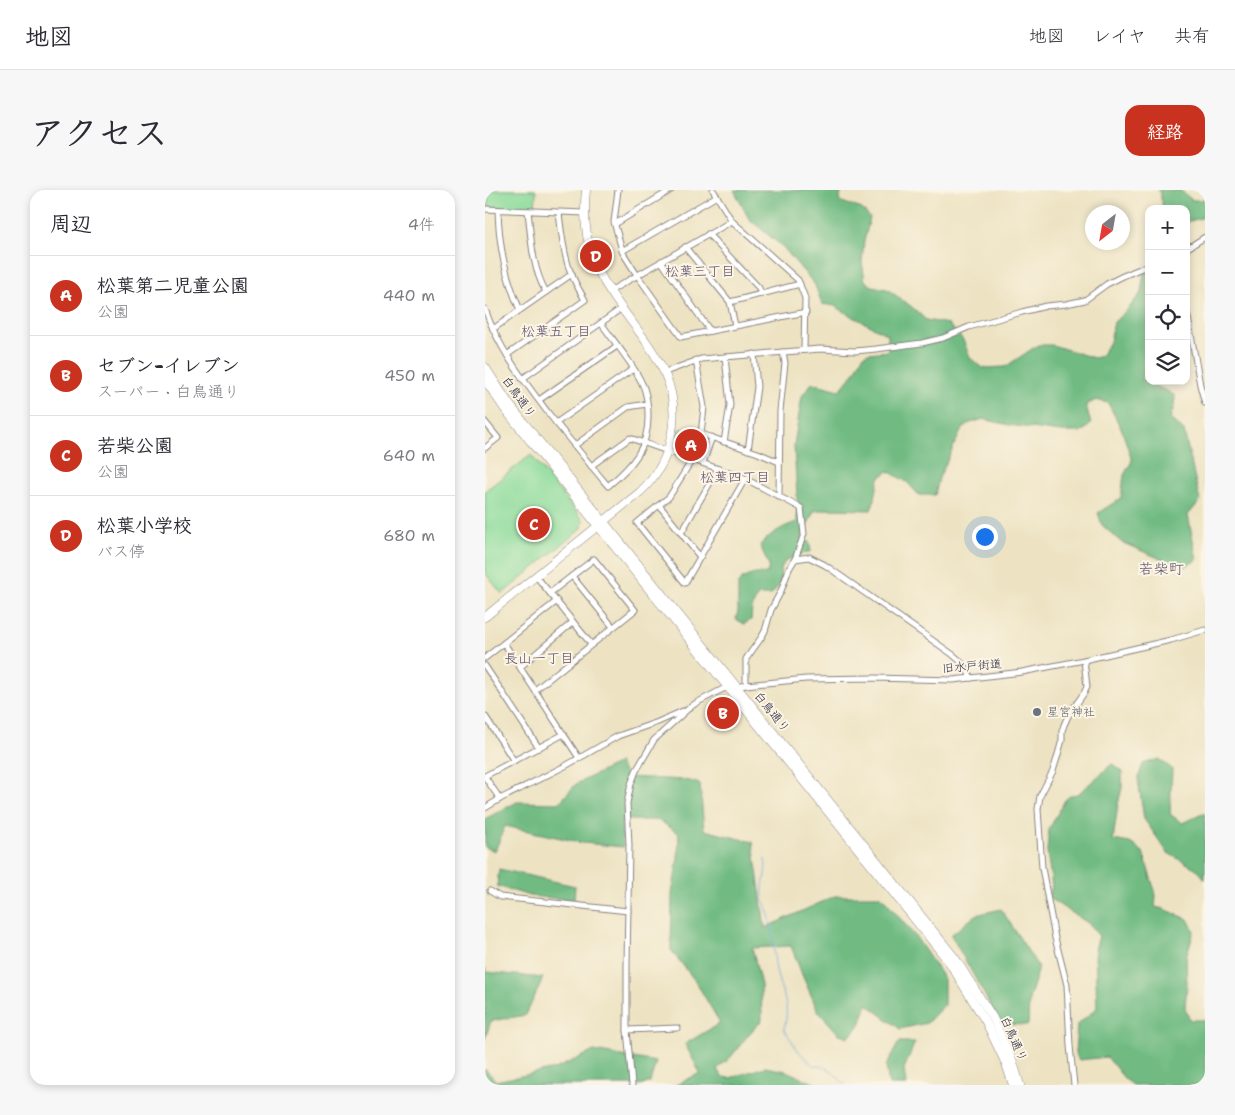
<!DOCTYPE html>
<html lang="ja">
<head>
<meta charset="utf-8">
<style>
	:root { --surface:#fff; --page:#f7f7f7; --text:#2b2b33; --muted:#7c7c81; --line:#e1e1e2; --accent:#c8321e }
	body { margin:0; font-family:"Shantell Sans","Klee One",sans-serif; background:var(--page); color:var(--text) }
	.controls { position:absolute; right:15px; top:15px; display:grid; overflow:hidden; border-radius:10px; box-shadow:0 2px 8px #0003 }
	.controls button { width:45px; height:45px; display:grid; place-items:center; padding:0; border:0; border-bottom:1px solid var(--line); background:var(--surface); color:var(--text); font:25px sans-serif }
	.compass { position:absolute; left:600px; top:15px; width:45px; height:45px; border-radius:50%; background:var(--surface); box-shadow:0 2px 8px #0003; rotate:211deg }
	.you { position:absolute; left:499px; top:346px; width:18px; height:18px; margin:-12px; border:4px solid #fff; border-radius:50%; background:#1a73e8; box-shadow:0 0 0 8px #1a73e833 }
	.badge { display:grid; place-items:center; width:32px; height:32px; border-radius:50%; background:var(--accent); color:#fff; font-size:16px; font-weight:700 }
	.pin { position:absolute; translate:-50% -50%; border:2px solid #fff; box-shadow:0 1px 5px #0006 }
	.list { margin:0; padding:0; list-style:none }
	h2 { display:flex; justify-content:space-between; align-items:center; height:65px; margin:0; padding:0 20px; font-size:21px }
	h2 small { font-size:16px; font-weight:400; color:var(--muted) }
	.list li { display:grid; grid-template-columns:32px 1fr auto; gap:15px; align-items:center; box-sizing:border-box; height:80px; padding:0 20px; border-top:1px solid var(--line) }
	.list b { display:block; font-size:19px; white-space:nowrap }
	.list p { margin:0; font-size:16px; white-space:nowrap; color:var(--muted) }
	.list em { font-size:16px; font-style:normal; color:var(--muted) }
	.icon { flex:none; width:28px; height:28px; fill:none; stroke:currentColor; stroke-width:2; stroke-linecap:round; stroke-linejoin:round }
	.map { position:relative; flex:none; width:720px; height:895px; overflow:hidden; border-radius:15px }
	header { display:flex; align-items:center; gap:30px; box-sizing:border-box; height:70px; padding:0 25px; background:var(--surface); border-bottom:1px solid var(--line) }
	header strong { font-size:24px }
	nav { display:flex; gap:28px; margin-inline-start:auto; font-size:18px }
	.intro { display:flex; align-items:center; justify-content:space-between; box-sizing:border-box; height:120px; padding:0 30px }
	h1 { margin:0; font-size:35px }
	.button { padding:12px 22px; border-radius:15px; background:var(--accent); color:#fff; font-size:18px; font-weight:700 }
	main { display:flex; gap:30px; padding:0 30px }
	aside { flex:1; background:var(--surface); border-radius:15px; box-shadow:0 2px 8px #0003 }
	.map>svg:first-child { display:block }
	.green { fill:#8cdb9b; stroke:#577e6b }
	.forest { fill:#71bb83; stroke:#4a6e5f }
	.lines { fill:none; stroke-linecap:round; stroke-linejoin:round }
	.stream { stroke:#69a2d8; stroke-width:1 }
	.street-casing { stroke:#88827f; stroke-width:7 }
	.secondary-casing { stroke:#88827f; stroke-width:9 }
	.street { stroke:#fff; stroke-width:5 }
	.secondary { stroke:#fff; stroke-width:8 }
	.worship-dot { fill:#6b7280; stroke:#fcf5e5; stroke-width:2 }
	.labels { text-anchor:middle; stroke-width:4; stroke-linejoin:round; paint-order:stroke }
	.street-label { font-size:12px; fill:#22223b; stroke:#fcf5e5 }
	.worship-label { font-size:12px; fill:#5b616d; stroke:#fcf5e5; text-anchor:start }
	.neighbourhood-label { font-size:14px; fill:#5a4d6a; stroke:#fcf5e5 }
	.quarter-label { font-size:15px; fill:#5a4d6a; stroke:#fcf5e5 }
</style>
</head>
<body>
<header>
<strong>地図</strong>
<nav><a>地図</a><a>レイヤ</a><a>共有</a></nav>
</header>
<div class="intro"><h1>アクセス</h1><a class="button">経路</a></div>
<main>
<aside>
<h2>周辺<small>4件</small></h2>
<ul class="list">
<li><span class="badge">A</span><div><b>松葉第二児童公園</b><p>公園</p></div><em>440 m</em></li>
<li><span class="badge">B</span><div><b>セブン-イレブン</b><p>スーパー · 白鳥通り</p></div><em>450 m</em></li>
<li><span class="badge">C</span><div><b>若柴公園</b><p>公園</p></div><em>640 m</em></li>
<li><span class="badge">D</span><div><b>松葉小学校</b><p>バス停</p></div><em>680 m</em></li>
</ul>
</aside>
<div class="map">
<svg width="720" height="895" viewBox="0 0 720 895">
	<rect width="100%" height="100%" fill="#fcf5e5"/>
	<filter id="ink" filterUnits="userSpaceOnUse"><feTurbulence type="fractalNoise" baseFrequency=".02" numOctaves="2"/><feDisplacementMap in="SourceGraphic" scale="10" xChannelSelector="R" yChannelSelector="G"/><feConvolveMatrix kernelMatrix="1 2 1 2 8 2 1 2 1" color-interpolation-filters="sRGB"/></filter>
	<filter id="wash" filterUnits="userSpaceOnUse"><feTurbulence type="fractalNoise" baseFrequency=".0096" numOctaves="4" result="noise"/><feDisplacementMap in="SourceGraphic" scale="20" xChannelSelector="R" yChannelSelector="G"/><feGaussianBlur stdDeviation="1.12" result="paint"/><feColorMatrix in="noise" values="0 0 0 0 0 0 0 0 0 0 0 0 0 0 0 0 0 1.4 0 .05"/><feComposite in="paint" operator="in"/></filter>
	<g filter="url(#wash)">
		<rect width="100%" height="100%" fill="#ede3c3"/>
		<!-- green -->
		<g class="green">
			<path d="M 3,0 L 51,0 L 50,20 L 3,17 Z"/>
			<path d="M 195,238 L 223,248 L 224,251 L 217,269 L 215,270 L 191,261 L 189,259 L 194,239 Z"/>
			<path d="M 46,265 L 98,330 L 97,338 L 17,404 L 0,383 L 0,301 Z"/>
		</g>
		<!-- forest -->
		<g class="forest">
			<path d="M 249,0 L 357,0 L 354,11 L 377,19 L 385,28 L 379,51 L 377,72 L 380,91 L 387,96 L 402,99 L 427,117 L 441,130 L 463,134 L 478,150 L 485,168 L 498,178 L 520,177 L 553,155 L 567,155 L 609,168 L 616,166 L 625,152 L 629,132 L 643,119 L 656,103 L 660,78 L 664,80 L 664,173 L 660,180 L 657,190 L 682,201 L 690,206 L 689,216 L 685,229 L 699,241 L 715,311 L 703,325 L 712,370 L 697,378 L 636,352 L 617,335 L 613,323 L 636,308 L 639,285 L 647,271 L 637,240 L 623,213 L 611,210 L 601,215 L 606,234 L 597,242 L 576,242 L 524,235 L 498,229 L 482,234 L 475,243 L 454,288 L 450,305 L 434,305 L 422,292 L 403,281 L 394,288 L 390,308 L 386,320 L 344,319 L 329,321 L 317,347 L 324,352 L 326,361 L 301,370 L 296,378 L 295,394 L 286,405 L 273,405 L 267,417 L 266,430 L 259,434 L 251,429 L 253,421 L 253,393 C 261,384 271,384 282,383 L 284,376 L 275,355 C 285,344 298,336 312,332 L 312,306 L 309,255 L 317,206 L 327,193 L 355,200 L 369,183 L 378,166 L 383,163 L 403,161 L 403,145 L 363,124 L 350,116 L 337,114 L 330,95 L 298,57 L 264,29 Z"/>
			<path d="M 673,0 L 695,0 L 707,10 L 717,10 L 720,6 L 720,27 L 701,32 L 701,19 L 678,19 L 675,3 Z"/>
			<path d="M 674,569 L 687,579 L 685,624 L 697,633 L 720,623 L 720,689 L 712,679 L 683,663 L 659,629 L 653,589 L 658,574 Z"/>
			<path d="M 134,573 L 142,587 L 200,590 L 215,594 L 219,640 L 268,652 L 280,738 L 350,706 L 396,706 L 431,747 L 459,789 L 459,815 L 442,833 L 415,839 L 382,814 L 375,835 L 364,847 L 354,844 L 333,821 L 318,787 L 306,756 L 267,758 L 276,795 L 277,830 L 264,844 L 245,868 L 232,879 L 237,887 L 245,888 L 280,877 L 301,881 L 333,895 L 191,895 L 215,883 L 200,854 L 235,833 L 211,792 L 186,760 L 187,704 L 193,668 L 194,644 L 174,630 L 136,630 L 138,657 L 99,653 L 20,636 L 10,661 L 0,657 L 0,629 L 32,612 L 74,613 L 91,594 Z"/>
			<path d="M 627,574 L 637,581 L 637,598 L 633,614 L 628,650 L 645,653 L 658,662 L 671,705 L 670,717 L 679,719 L 703,729 L 709,741 L 701,767 L 702,793 L 700,818 L 705,830 L 720,830 L 720,895 L 647,895 L 639,888 L 622,867 L 594,870 L 590,863 L 592,835 L 612,818 L 610,760 L 614,746 L 603,733 L 562,707 L 567,697 L 562,661 L 564,639 L 580,610 L 586,605 L 593,604 Z"/>
			<path d="M 14,679 L 90,696 L 89,710 L 45,706 L 12,696 Z"/>
			<path d="M 516,719 L 554,778 L 544,809 L 543,835 L 516,834 L 466,745 L 491,725 Z"/>
			<path d="M 0,778 L 2,782 L 58,788 L 41,825 L 6,831 L 0,849 Z"/>
			<path d="M 414,852 L 430,852 L 419,879 L 421,895 L 404,895 L 401,876 Z"/>
			<path d="M 109,861 L 171,872 L 165,892 L 158,895 L 0,895 L 0,879 L 11,891 L 70,879 Z"/>
		</g>
		<g class="lines">
			<!-- stream -->
			<path class="stream" d="M 280,669 C 283,683 276,694 278,708 C 280,715 284,722 285,730 C 289,746 288,763 291,780 C 296,805 306,811 299,839 L 314,862 L 329,876 C 345,876 350,884 360,895"/>
		</g>
	</g>
	<g filter="url(#ink)">
		<g class="lines">
			<!-- street casing -->
			<g class="street-casing">
				<g id="street">
					<path d="M 133,0 L 129,32 L 138,63 L 152,85 L 196,147 L 321,122"/>
					<path d="M 228,0 L 247,31 L 313,90 L 320,108 L 319,160"/>
					<path d="M 0,19 L 100,23"/>
					<path d="M 13,20 C 14,56 20,86 35,120"/>
					<path d="M 43,21 C 46,48 47,78 61,102"/>
					<path d="M 130,34 L 186,0"/>
					<path d="M 223,44 L 274,98 L 276,104"/>
					<path d="M 200,57 L 245,112 L 250,136"/>
					<path d="M 701,59 L 720,47"/>
					<path d="M 137,61 L 232,6"/>
					<path d="M 176,71 L 225,141"/>
					<path d="M 125,101 L 247,31"/>
					<path d="M 245,112 L 315,94"/>
					<path d="M 701,116 L 715,195 L 720,213"/>
					<path d="M 0,119 C 13,158 39,191 64,224 C 83,248 103,272 123,296 C 147,276 164,258 163,225 C 163,216 162,207 159,198 C 150,176 130,153 116,133"/>
					<path d="M 8,139 L 87,84"/>
					<path d="M 22,165 L 100,110 C 94,100 88,89 84,78 C 78,60 76,41 74,23"/>
					<path d="M 211,170 L 219,217 L 216,244 L 273,263 L 294,272"/>
					<path d="M 180,182 L 216,169 L 335,159 L 370,161 L 391,159 L 437,153 L 458,148 L 484,137 L 537,122 L 561,116 L 581,114 L 600,110 L 622,94 L 638,86 L 657,78 L 664,77"/>
					<path d="M 37,189 L 137,118"/>
					<path d="M 54,210 L 132,156"/>
					<path d="M 0,232 L 13,248 L 0,258"/>
					<path d="M 71,233 L 148,179"/>
					<path d="M 239,252 L 245,215 L 240,167"/>
					<path d="M 89,256 L 143,217 L 162,214"/>
					<path d="M 263,260 L 272,197 L 269,164"/>
					<path d="M 207,270 L 184,307 L 152,333 L 200,393 L 260,289"/>
					<path d="M 218,273 L 227,247"/>
					<path d="M 106,276 L 145,248 L 257,287 L 316,318 L 319,344 L 310,369"/>
					<path d="M 294,307 L 295,221 L 300,173 L 298,162"/>
					<path d="M 174,315 L 215,367"/>
					<path d="M 196,343 L 233,279"/>
					<path d="M 51,386 L 106,454"/>
					<path d="M 87,386 L 128,437"/>
					<path d="M 19,453 L 94,568"/>
					<path d="M 0,468 L 72,411"/>
					<path d="M 0,476 L 54,558"/>
					<path d="M 35,477 L 88,432"/>
					<path d="M 261,495 L 261,469 L 276,448 L 280,441 L 286,420 L 296,401 L 304,379 L 310,369 L 324,367 L 340,375 L 467,464 C 475,470 482,478 486,488"/>
					<path d="M 50,500 L 150,420 L 109,369 L 65,403"/>
					<path d="M 0,526 L 29,571"/>
					<path d="M 0,586 L 79,544"/>
					<path d="M 0,587 L 15,609"/>
					<path d="M 0,618 L 15,609 L 82,575 L 133,546 L 173,532 L 198,521"/>
					<path d="M 5,701 L 15,707 L 143,721"/>
					<path d="M 142,840 L 192,838"/>
					<path d="M 147,895 L 142,840 L 142,775 L 144,655 L 142,613 L 146,594 L 151,581 L 169,550 L 203,519 L 211,513 L 238,499 L 261,495 L 321,489 L 389,488 L 468,490 L 486,488 L 537,482 L 599,470 L 686,450 L 720,440"/>
					<path d="M 589,895 L 585,856 L 582,795 L 570,748 L 557,678 L 553,619 L 555,606 L 568,581 L 572,568 L 577,550 L 577,541 L 579,535 L 583,526 L 599,503 L 602,497 L 599,470"/>
				</g>
			</g>
			<!-- secondary casing -->
			<g class="secondary-casing">
				<g id="secondary">
					<path d="M 0,177 L 24,214 L 470,768 L 508,828 L 528,872 L 535,895"/>
					<path d="M 0,190 L 19,218 L 113,336 L 464,772 L 501,832 L 521,874 L 528,895"/>
					<path d="M 0,427 L 155,302 C 171,287 182,268 186,247 C 202,176 141,138 114,82 C 101,56 98,28 101,0"/>
				</g>
			</g>
			<!-- street -->
			<use href="#street" class="street"/>
			<!-- secondary -->
			<use href="#secondary" class="secondary"/>
		</g>
	</g>
	<!-- markers -->
	<circle class="worship-dot" cx="552" cy="522" r="5"/>
	<g class="labels">
		<!-- street labels -->
		<g class="street-label">
			<text transform="translate(34 207) rotate(54)" y="4">白鳥通り</text>
			<text transform="translate(487 476) rotate(-5)" y="4">旧水戸街道</text>
			<text transform="translate(287 522) rotate(51)" y="4">白鳥通り</text>
			<text transform="translate(529 849) rotate(66)" y="4">白鳥通り</text>
		</g>
		<!-- worship labels -->
		<g class="worship-label">
			<text x="562" y="526">星宮神社</text>
		</g>
		<!-- neighbourhood labels -->
		<g class="neighbourhood-label">
			<text x="215" y="86">松葉三丁目</text>
			<text x="71" y="146">松葉五丁目</text>
			<text x="250" y="292">松葉四丁目</text>
			<text x="54" y="473">長山一丁目</text>
		</g>
		<!-- quarter labels -->
		<g class="quarter-label">
			<text x="676" y="384">若柴町</text>
		</g>
	</g>
</svg>
<div class="controls">
<button>+</button>
<button>−</button>
<button><svg class="icon" aria-label="locate" viewBox="0 0 24 24"><circle cx="12" cy="12" r="6"/><path d="M12 2v4M12 18v4M2 12h4M18 12h4"/></svg></button>
<button><svg class="icon" aria-label="layers" viewBox="0 0 24 24"><path d="M12 4l9 5-9 5-9-5zM3 14l9 5 9-5"/></svg></button>
</div>
<svg class="compass" viewBox="-18 -18 36 36"><path d="M0-13l5 13h-10z" fill="#e53935"/><path d="M0 13l5-13h-10z" fill="#7c7c81"/></svg>
<div class="you"></div>
<div class="pin badge" style="left:206px;top:255px">A</div>
<div class="pin badge" style="left:238px;top:523px">B</div>
<div class="pin badge" style="left:49px;top:334px">C</div>
<div class="pin badge" style="left:111px;top:66px">D</div>
</div>
</main>
</body>
</html>
